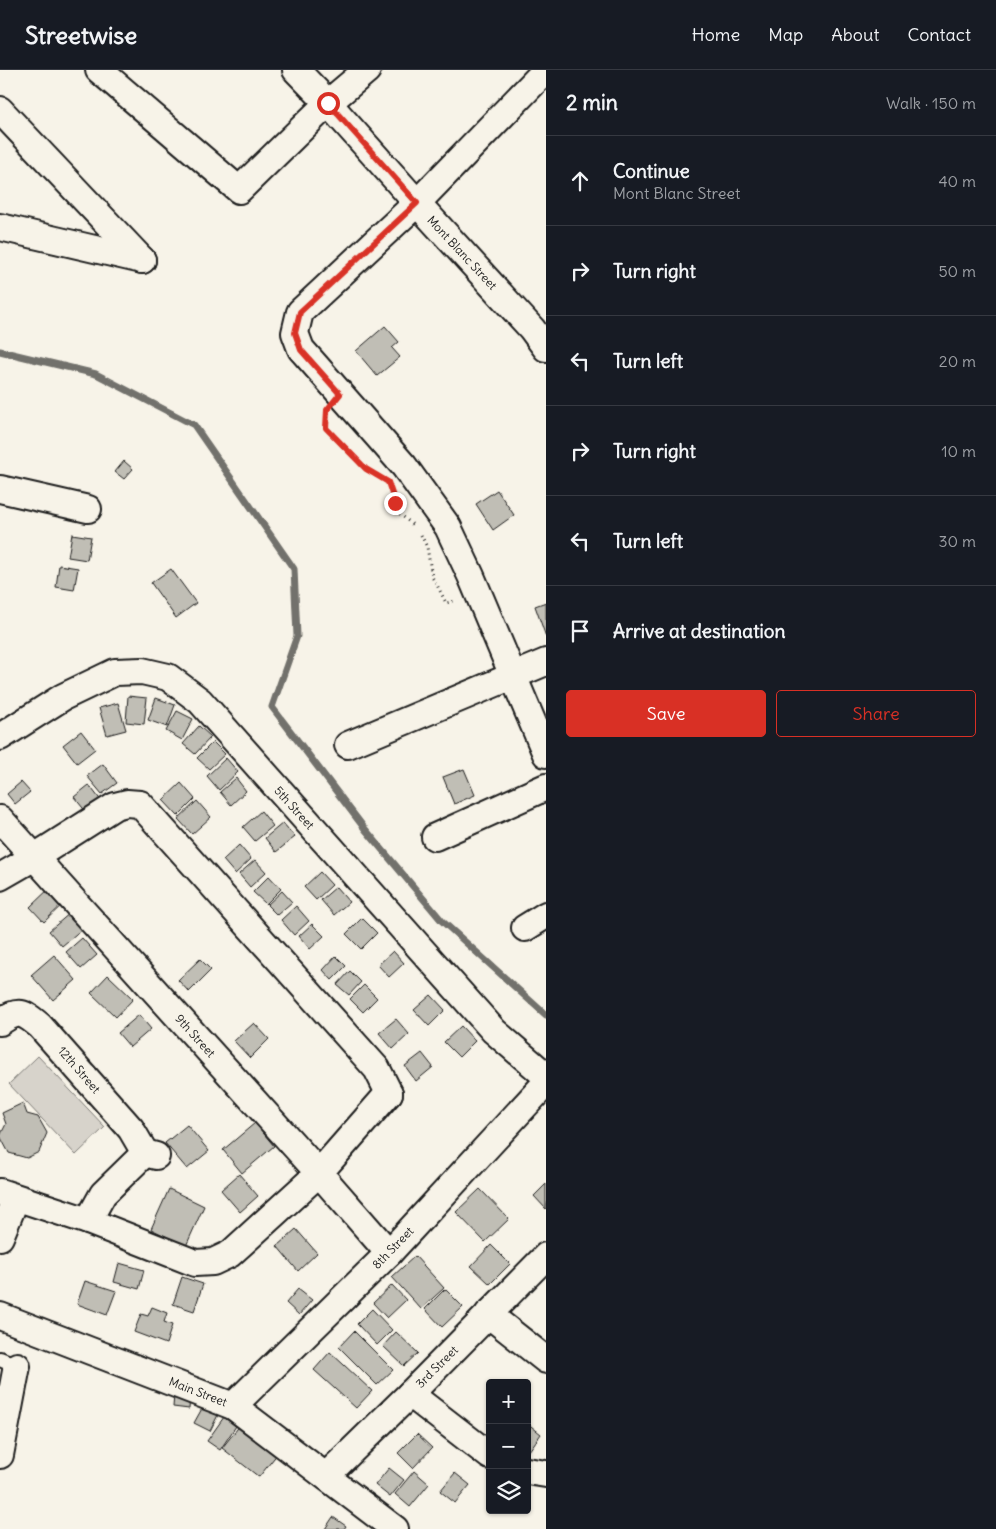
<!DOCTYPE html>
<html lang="en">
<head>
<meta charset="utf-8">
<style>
	:root { --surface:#171b24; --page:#20242c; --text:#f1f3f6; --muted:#9ea1a6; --line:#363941; --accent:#d93025 }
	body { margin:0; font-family:Delius,sans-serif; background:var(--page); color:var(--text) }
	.controls { position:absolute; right:15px; bottom:15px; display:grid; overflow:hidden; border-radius:5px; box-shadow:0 1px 4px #0004 }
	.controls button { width:45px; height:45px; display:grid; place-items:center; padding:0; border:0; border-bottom:1px solid var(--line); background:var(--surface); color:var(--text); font:25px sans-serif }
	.stop { position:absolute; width:15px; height:15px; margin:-11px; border:4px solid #d93025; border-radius:50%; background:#fff }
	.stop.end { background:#d93025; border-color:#fff; box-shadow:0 1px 5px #0008 }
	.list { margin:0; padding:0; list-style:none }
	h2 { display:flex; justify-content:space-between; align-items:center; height:65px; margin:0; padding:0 20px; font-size:21px }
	h2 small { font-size:16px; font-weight:400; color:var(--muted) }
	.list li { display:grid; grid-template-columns:32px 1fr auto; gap:15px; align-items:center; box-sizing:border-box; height:90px; padding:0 20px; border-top:1px solid var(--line) }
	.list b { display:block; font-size:19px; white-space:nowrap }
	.list p { margin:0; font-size:16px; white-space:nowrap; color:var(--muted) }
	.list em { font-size:16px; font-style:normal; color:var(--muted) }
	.actions { display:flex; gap:10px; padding:15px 20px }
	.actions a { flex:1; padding:11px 0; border:1px solid var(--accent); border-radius:5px; text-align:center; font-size:18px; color:var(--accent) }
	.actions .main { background:var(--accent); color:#fff }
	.icon { flex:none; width:28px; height:28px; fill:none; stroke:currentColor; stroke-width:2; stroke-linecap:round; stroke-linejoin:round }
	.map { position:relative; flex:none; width:546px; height:1459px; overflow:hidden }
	header { display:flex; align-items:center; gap:30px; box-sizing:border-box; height:70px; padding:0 25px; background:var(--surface); border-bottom:1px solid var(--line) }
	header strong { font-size:24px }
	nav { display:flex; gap:28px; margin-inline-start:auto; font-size:18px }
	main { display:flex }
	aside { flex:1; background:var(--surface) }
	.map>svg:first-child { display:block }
	.green { fill:#d7d3cb; stroke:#7a7874 }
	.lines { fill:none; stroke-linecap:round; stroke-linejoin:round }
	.stream { stroke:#72716c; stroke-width:7 }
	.building { fill:#c0beb5; stroke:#1c1c1c }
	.lane-casing { stroke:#1c1c1c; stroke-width:18 }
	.street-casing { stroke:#1c1c1c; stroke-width:30 }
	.path { stroke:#1c1c1c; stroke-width:3; stroke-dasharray:1 4; stroke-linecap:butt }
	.lane { stroke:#f7f3e8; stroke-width:14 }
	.street { stroke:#f7f3e8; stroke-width:26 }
	.route { stroke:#d93025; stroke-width:6 }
	.labels { text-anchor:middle; stroke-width:5; stroke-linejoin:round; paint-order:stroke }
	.street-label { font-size:12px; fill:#1c1c1c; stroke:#f7f3e8 }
</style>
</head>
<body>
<header>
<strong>Streetwise</strong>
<nav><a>Home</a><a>Map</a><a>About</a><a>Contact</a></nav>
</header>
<main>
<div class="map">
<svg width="546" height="1459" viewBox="0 0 546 1459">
	<rect width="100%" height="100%" fill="#f7f3e8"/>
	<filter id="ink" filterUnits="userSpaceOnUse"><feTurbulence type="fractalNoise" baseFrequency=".02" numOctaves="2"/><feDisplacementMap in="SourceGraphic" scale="10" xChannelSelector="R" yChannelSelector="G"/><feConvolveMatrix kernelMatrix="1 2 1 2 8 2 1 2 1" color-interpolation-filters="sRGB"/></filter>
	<g filter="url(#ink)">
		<!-- green -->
		<path class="green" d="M 38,986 L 105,1057 L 76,1085 L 9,1014 Z"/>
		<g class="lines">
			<!-- stream -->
			<path class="stream" d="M 0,281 L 96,304 L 194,355 L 294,499 L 297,566 L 272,637 L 365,759 L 442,851 L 546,945"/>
		</g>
		<!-- building -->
		<g class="building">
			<path d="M 385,256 L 399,272 L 392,278 L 400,287 L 377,306 L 356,281 Z"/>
			<path d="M 124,391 L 133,399 L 124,409 L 115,402 Z"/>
			<path d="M 497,420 L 514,445 L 493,460 L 476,434 Z"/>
			<path d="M 72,464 L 91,467 L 87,490 L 68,487 Z"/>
			<path d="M 59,495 L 78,498 L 74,520 L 56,517 Z"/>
			<path d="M 171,499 L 196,533 L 176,548 L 151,513 Z"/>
			<path d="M 546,532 L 546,567 L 535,536 Z"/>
			<path d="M 128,626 L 147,628 L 144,654 L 126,652 Z"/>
			<path d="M 156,628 L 175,635 L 167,657 L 148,650 Z"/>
			<path d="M 118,633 L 126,660 L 107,665 L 99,638 Z"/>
			<path d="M 177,641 L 193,649 L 182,670 L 166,661 Z"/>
			<path d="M 199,656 L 211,667 L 195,684 L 183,674 Z"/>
			<path d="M 81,661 L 95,679 L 77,693 L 63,675 Z"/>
			<path d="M 213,672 L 225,684 L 209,699 L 197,688 Z"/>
			<path d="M 226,688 L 238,702 L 219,720 L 207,706 Z"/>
			<path d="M 103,694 L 117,713 L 102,724 L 87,706 Z"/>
			<path d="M 464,699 L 475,725 L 454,734 L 443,707 Z"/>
			<path d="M 236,708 L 246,721 L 231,735 L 220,722 Z"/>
			<path d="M 21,712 L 30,722 L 15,734 L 7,724 Z"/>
			<path d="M 181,713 L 195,729 L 178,746 L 163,730 Z"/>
			<path d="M 89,715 L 102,732 L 87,743 L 74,727 Z"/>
			<path d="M 197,731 L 211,747 L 192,764 L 178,749 Z"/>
			<path d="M 261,741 L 273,756 L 255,771 L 243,757 Z"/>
			<path d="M 283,753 L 295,767 L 276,782 L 265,768 Z"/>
			<path d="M 239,775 L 251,789 L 235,804 L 223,790 Z"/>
			<path d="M 255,790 L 266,802 L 250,817 L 239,804 Z"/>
			<path d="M 320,802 L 332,815 L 316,830 L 304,817 Z"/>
			<path d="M 269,806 L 281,819 L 266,834 L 253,822 Z"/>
			<path d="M 53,815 L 67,830 L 44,852 L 30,837 Z"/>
			<path d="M 336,817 L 349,832 L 334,845 L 321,830 Z"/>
			<path d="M 282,821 L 292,832 L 277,845 L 267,835 Z"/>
			<path d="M 296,836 L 309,851 L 294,865 L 281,850 Z"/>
			<path d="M 70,843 L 83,858 L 62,876 L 49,861 Z"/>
			<path d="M 362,848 L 377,863 L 361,879 L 346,864 Z"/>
			<path d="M 312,854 L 324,866 L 310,879 L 299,866 Z"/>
			<path d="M 82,868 L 97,885 L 81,899 L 66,882 Z"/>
			<path d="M 393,881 L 404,893 L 389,907 L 378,895 Z"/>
			<path d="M 54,885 L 76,910 L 53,930 L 31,905 Z"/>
			<path d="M 336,886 L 346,896 L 332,910 L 323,900 Z"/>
			<path d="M 200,889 L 211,900 L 189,922 L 178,910 Z"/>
			<path d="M 350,901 L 361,912 L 349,925 L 337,915 Z"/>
			<path d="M 108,905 L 133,929 L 116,947 L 91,923 Z"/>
			<path d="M 364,915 L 377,928 L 363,942 L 350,929 Z"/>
			<path d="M 431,925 L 445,940 L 429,956 L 414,940 Z"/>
			<path d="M 139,945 L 151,959 L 130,977 L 118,963 Z"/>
			<path d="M 396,949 L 409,964 L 393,979 L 379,963 Z"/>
			<path d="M 254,953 L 269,969 L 250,988 L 234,971 Z"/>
			<path d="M 461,956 L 475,971 L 459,987 L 444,972 Z"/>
			<path d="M 422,983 L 433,997 L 416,1011 L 405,996 Z"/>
			<path d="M 23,1033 L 27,1044 L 38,1047 L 47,1063 L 39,1082 L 27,1088 L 9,1083 L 0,1066 L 6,1054 L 2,1043 Z"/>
			<path d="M 255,1053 L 274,1076 L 242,1103 L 223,1080 Z"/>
			<path d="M 187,1055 L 209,1081 L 187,1099 L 165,1073 Z"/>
			<path d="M 239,1104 L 258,1126 L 240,1142 L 221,1120 Z"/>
			<path d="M 546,1114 L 546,1139 L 534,1126 Z"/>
			<path d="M 169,1119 L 204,1136 L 186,1176 L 151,1159 Z"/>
			<path d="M 480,1119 L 509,1149 L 485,1172 L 456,1142 Z"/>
			<path d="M 296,1159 L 317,1183 L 298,1201 L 277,1176 Z"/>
			<path d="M 491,1175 L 510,1194 L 490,1214 L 471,1196 Z"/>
			<path d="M 415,1186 L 444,1218 L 421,1239 L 392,1207 Z"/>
			<path d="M 119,1193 L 144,1200 L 139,1219 L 114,1212 Z"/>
			<path d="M 182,1207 L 203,1214 L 194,1241 L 173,1234 Z"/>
			<path d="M 85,1211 L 116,1221 L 107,1245 L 77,1234 Z"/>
			<path d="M 392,1215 L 406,1230 L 387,1248 L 373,1233 Z"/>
			<path d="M 298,1219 L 312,1230 L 299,1245 L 286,1233 Z"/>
			<path d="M 445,1219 L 463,1237 L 442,1257 L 425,1239 Z"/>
			<path d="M 152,1237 L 167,1243 L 164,1252 L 172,1255 L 166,1274 L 134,1262 L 141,1244 L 148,1246 Z"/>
			<path d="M 372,1239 L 392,1260 L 377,1275 L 357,1254 Z"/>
			<path d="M 354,1261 L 393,1300 L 377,1315 L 339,1277 Z"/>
			<path d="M 396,1262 L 418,1283 L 404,1296 L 383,1276 Z"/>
			<path d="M 330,1282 L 372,1321 L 356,1338 L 314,1300 Z"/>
			<path d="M 174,1325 L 190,1326 L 189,1339 L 173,1337 Z"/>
			<path d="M 204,1335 L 219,1343 L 210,1361 L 194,1353 Z"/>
			<path d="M 224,1347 L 236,1356 L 220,1380 L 207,1371 Z"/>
			<path d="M 527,1353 L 541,1364 L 529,1381 L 527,1380 Z"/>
			<path d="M 241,1354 L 278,1383 L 259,1407 L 222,1378 Z"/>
			<path d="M 417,1364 L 432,1378 L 413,1398 L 398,1383 Z"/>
			<path d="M 389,1398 L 404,1410 L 390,1427 L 375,1415 Z"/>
			<path d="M 414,1401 L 429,1414 L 410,1437 L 395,1424 Z"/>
			<path d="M 455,1403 L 470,1415 L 455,1433 L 440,1421 Z"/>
			<path d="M 333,1447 L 346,1456 L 344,1459 L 325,1459 Z"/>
		</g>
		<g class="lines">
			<!-- lane casing -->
			<g class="lane-casing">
				<path id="lane" d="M 0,1289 L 17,1296"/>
			</g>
			<!-- street casing -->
			<g class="street-casing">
				<g id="street">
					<path d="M 99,0 L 239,120 L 328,33 L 367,0"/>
					<path d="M 296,0 L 328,33 L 417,133 L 532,259 L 546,278"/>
					<path d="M 546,0 L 417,133 L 300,242 L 295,263 L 301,279 L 404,396 L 448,457 L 471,506 L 546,684"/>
					<path d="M 0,40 L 142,190"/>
					<path d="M 0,157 L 142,190"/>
					<path d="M 0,419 L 88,439"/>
					<path d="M 0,667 L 63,627 L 115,602 L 142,601 L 168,607 L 200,631 L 494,961 L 546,1006"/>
					<path d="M 348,675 L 546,592"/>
					<path d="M 0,749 L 319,1103 L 389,1183"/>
					<path d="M 435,767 L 546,717"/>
					<path d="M 0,807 L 33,788 L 115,736 L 127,733 L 140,734 L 377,999 L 389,1023"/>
					<path d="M 525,858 L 546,845"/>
					<path d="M 0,952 C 19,939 23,942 40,956 L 131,1059 L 145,1083 L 156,1086"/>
					<path d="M 0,1122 L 88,1151 L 195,1193 L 213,1192 L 230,1184 L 319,1103 L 389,1023"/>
					<path d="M 88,1151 L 103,1124 L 145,1083"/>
					<path d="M 0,1167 L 16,1128"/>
					<path d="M 488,1244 L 546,1290"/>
					<path d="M 0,1246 L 233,1336 L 395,1459"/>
					<path d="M 410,1324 L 490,1386"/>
					<path d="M 233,1336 L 389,1183 L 546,1013"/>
					<path d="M 0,1385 L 17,1296"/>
					<path d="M 527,1401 L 546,1404"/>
					<path d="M 326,1406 L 410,1324 L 546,1186"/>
				</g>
			</g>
			<!-- path -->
			<g class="path">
				<path d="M 327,347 L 326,358 L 366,399 L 378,406"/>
				<path d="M 393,425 L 400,444 L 414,456"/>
				<path d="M 421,465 L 427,477 L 432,507 L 437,515 L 446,533 L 455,531"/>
			</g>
			<!-- lane -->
			<use href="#lane" class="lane"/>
			<!-- street -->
			<use href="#street" class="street"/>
		</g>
	</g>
	<g class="lines" filter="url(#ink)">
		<!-- route -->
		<path class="route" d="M 328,33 L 417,133 L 300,242 L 295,263 L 301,280 L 340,324 L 327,340 L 326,358 L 366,399 L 388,412 L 395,433"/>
	</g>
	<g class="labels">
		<!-- street labels -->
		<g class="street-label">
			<text transform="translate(462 183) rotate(47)" y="4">Mont Blanc Street</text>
			<text transform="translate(294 738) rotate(48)" y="4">5th Street</text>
			<text transform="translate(195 966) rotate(48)" y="4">9th Street</text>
			<text transform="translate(79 1000) rotate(49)" y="4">12th Street</text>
			<text transform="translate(393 1178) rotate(-46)" y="4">8th Street</text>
			<text transform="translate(437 1297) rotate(-45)" y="4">3rd Street</text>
			<text transform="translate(198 1322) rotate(21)" y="4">Main Street</text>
		</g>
	</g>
</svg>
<div class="controls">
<button>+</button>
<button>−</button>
<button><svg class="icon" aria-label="layers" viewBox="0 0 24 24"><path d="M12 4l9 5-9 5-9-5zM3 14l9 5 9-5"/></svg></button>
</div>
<div class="stop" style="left:328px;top:33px"></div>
<div class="stop end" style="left:395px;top:433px"></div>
</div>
<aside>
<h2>2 min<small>Walk · 150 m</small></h2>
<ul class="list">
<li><svg class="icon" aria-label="ahead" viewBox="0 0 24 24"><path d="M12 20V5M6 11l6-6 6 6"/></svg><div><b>Continue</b><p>Mont Blanc Street</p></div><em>40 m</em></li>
<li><svg class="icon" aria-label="right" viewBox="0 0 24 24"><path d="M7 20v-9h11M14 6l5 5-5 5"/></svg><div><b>Turn right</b></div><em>50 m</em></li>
<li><svg class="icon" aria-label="left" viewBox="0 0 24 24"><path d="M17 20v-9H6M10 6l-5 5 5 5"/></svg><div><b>Turn left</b></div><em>20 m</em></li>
<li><svg class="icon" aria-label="right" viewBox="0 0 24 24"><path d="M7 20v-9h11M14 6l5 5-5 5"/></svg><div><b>Turn right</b></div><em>10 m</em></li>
<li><svg class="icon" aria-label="left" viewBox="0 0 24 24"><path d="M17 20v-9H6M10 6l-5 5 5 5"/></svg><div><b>Turn left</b></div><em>30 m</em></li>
<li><svg class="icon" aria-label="arrive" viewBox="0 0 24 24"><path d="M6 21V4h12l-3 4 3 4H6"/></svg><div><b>Arrive at destination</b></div></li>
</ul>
<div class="actions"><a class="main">Save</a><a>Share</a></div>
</aside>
</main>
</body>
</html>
